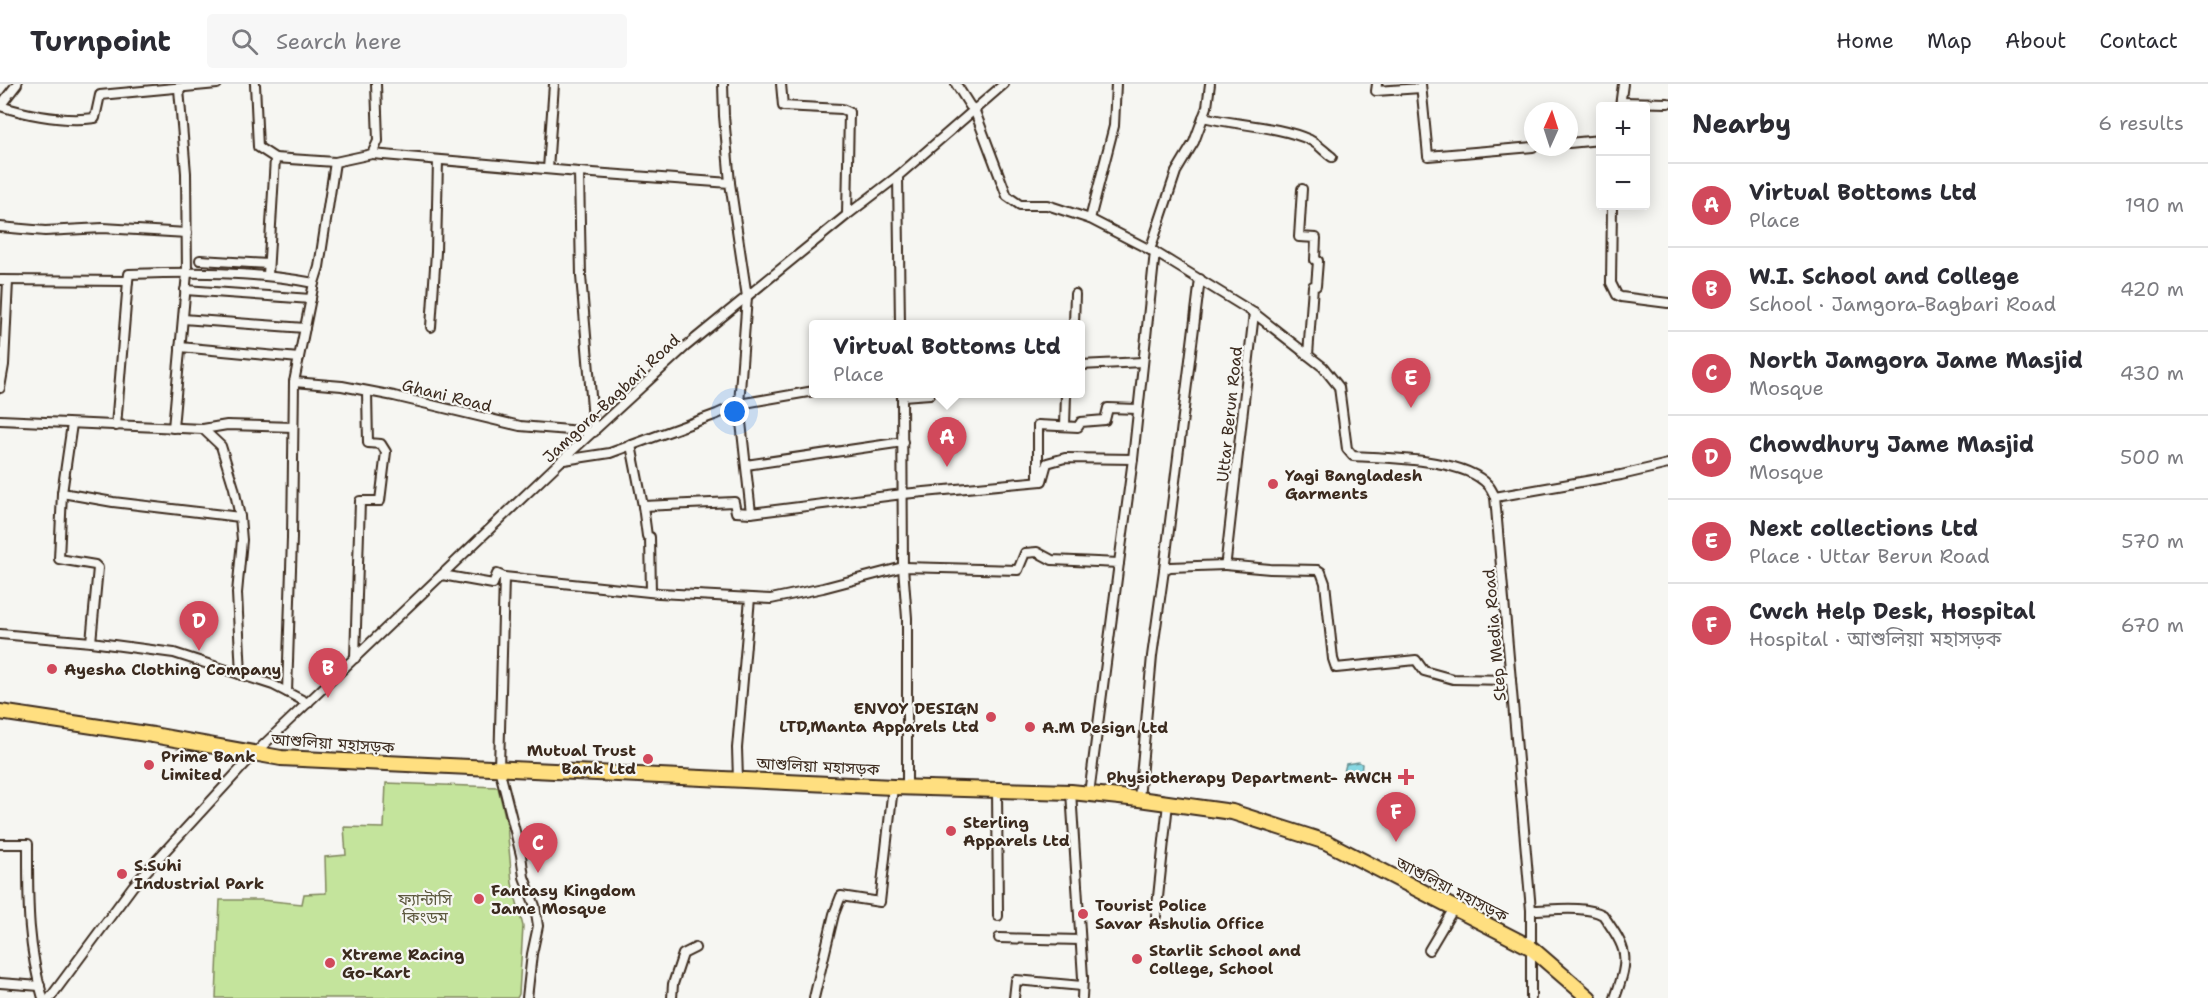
<!DOCTYPE html>
<html lang="en">
<head>
<meta charset="utf-8">
<style>
	:root { --surface:#fff; --page:#f7f7f7; --text:#2b2b33; --muted:#7c7c81; --line:#e1e1e2; --accent:#d1495b }
	body { margin:0; font-family:"Shantell Sans","Noto Sans Bengali",sans-serif; background:var(--page); color:var(--text) }
	.controls { position:absolute; right:18px; top:18px; display:grid; overflow:hidden; border-radius:6px; box-shadow:0 3px 15px #0003 }
	.controls button { width:54px; height:54px; display:grid; place-items:center; padding:0; border:0; border-bottom:2px solid var(--line); background:var(--surface); color:var(--text); font:30px sans-serif }
	.compass { position:absolute; left:1524px; top:18px; width:54px; height:54px; border-radius:50%; background:var(--surface); box-shadow:0 3px 15px #0003; rotate:3deg }
	.you { position:absolute; left:735px; top:328px; width:21px; height:21px; margin:-15px; border:4px solid #fff; border-radius:50%; background:#1a73e8; box-shadow:0 0 0 9px #1a73e833 }
	.badge { display:grid; place-items:center; width:39px; height:39px; border-radius:50%; background:var(--accent); color:#fff; font-size:20px; font-weight:700 }
	.pin { position:absolute; translate:-50% -50px; filter:drop-shadow(0 2px 3px #0008) }
	.pin::after { content:''; position:absolute; top:32px; width:21px; height:18px; background:inherit; clip-path:polygon(0 0,100% 0,50% 100%) }
	.popup { position:absolute; left:809px; top:236px; width:276px; height:78px; box-sizing:border-box; display:grid; place-content:center; border-radius:6px; background:var(--surface); filter:drop-shadow(0 2px 4px #0005); font-size:20px; white-space:nowrap; color:var(--muted) }
	.popup b { font-size:22px; color:var(--text) }
	.popup::after { content:''; position:absolute; left:50%; top:100%; margin-left:-12px; border:12px solid transparent; border-top-color:var(--surface) }
	.list { margin:0; padding:0; list-style:none }
	h2 { display:flex; justify-content:space-between; align-items:center; height:78px; margin:0; padding:0 24px; font-size:26px }
	h2 small { font-size:20px; font-weight:400; color:var(--muted) }
	.list li { display:grid; grid-template-columns:39px 1fr auto; gap:18px; align-items:center; box-sizing:border-box; height:84px; padding:0 24px; border-top:2px solid var(--line) }
	.list b { display:block; font-size:22px; white-space:nowrap }
	.list p { margin:0; font-size:20px; white-space:nowrap; color:var(--muted) }
	.list em { font-size:20px; font-style:normal; color:var(--muted) }
	.icon { flex:none; width:33px; height:33px; fill:none; stroke:currentColor; stroke-width:2; stroke-linecap:round; stroke-linejoin:round }
	.map { position:relative; flex:none; width:1668px; height:914px; overflow:hidden }
	header { display:flex; align-items:center; gap:36px; box-sizing:border-box; height:84px; padding:0 30px; background:var(--surface); border-bottom:2px solid var(--line) }
	header strong { font-size:28px }
	nav { display:flex; gap:33px; margin-inline-start:auto; font-size:21px }
	.search { width:420px; height:54px; background:var(--page); display:flex; align-items:center; gap:15px; box-sizing:border-box; padding:0 21px; border-radius:6px; color:var(--muted); font-size:22px }
	main { display:flex }
	aside { flex:1; background:var(--surface) }
	.map>svg:first-child { display:block }
	.green { fill:#c4e49c; stroke:#80875d; stroke-width:1.5 }
	.water { fill:#86d7e2; stroke:#689294; stroke-width:1.5 }
	.lines { fill:none; stroke-linecap:round; stroke-linejoin:round }
	.street-casing { stroke:#3b2a1e; stroke-width:12 }
	.highway-casing { stroke:#3b2a1e; stroke-width:18 }
	.street { stroke:#f6f6f2; stroke-width:8 }
	.highway { stroke:#ffdf80; stroke-width:14 }
	.poi-dot { fill:#d1495b; stroke:#f6f6f2; stroke-width:2 }
	.labels { text-anchor:middle; stroke-width:4.5; stroke-linejoin:round; paint-order:stroke }
	.street-label { font-size:16px; fill:#3b2a1e; stroke:#f6f6f2 }
	.poi-label { font-size:16px; font-weight:bold; fill:#3b2a1e; stroke:#f6f6f2; text-anchor:start }
	.park-label { font-size:16px; fill:#5d583e; stroke:#f6f6f2 }
</style>
</head>
<body>
<header>
<strong>Turnpoint</strong>
<div class="search"><svg class="icon" aria-label="search" viewBox="0 0 24 24"><circle cx="10" cy="10" r="6"/><path d="M15 15l6 6"/></svg>Search here</div>
<nav><a>Home</a><a>Map</a><a>About</a><a>Contact</a></nav>
</header>
<main>
<div class="map">
<svg width="1668" height="914" viewBox="0 0 1668 914">
	<rect width="100%" height="100%" fill="#f6f6f2"/>
	<filter id="ink" filterUnits="userSpaceOnUse"><feTurbulence type="fractalNoise" baseFrequency=".0167" numOctaves="2"/><feDisplacementMap in="SourceGraphic" scale="12" xChannelSelector="R" yChannelSelector="G"/><feConvolveMatrix kernelMatrix="1 2 1 2 8 2 1 2 1" color-interpolation-filters="sRGB"/></filter>
	<g filter="url(#ink)">
		<!-- green -->
		<path class="green" d="M 386,699 L 498,703 L 507,741 L 512,799 L 523,842 L 519,910 L 517,914 L 216,914 L 220,816 L 261,816 L 302,820 L 304,810 L 326,809 L 325,773 L 346,771 L 344,743 L 384,744 Z"/>
		<!-- water -->
		<path class="water" d="M 1359,678 L 1362,680 L 1361,690 L 1353,692 L 1344,688 L 1346,680 Z"/>
		<g class="lines">
			<!-- street casing -->
			<g class="street-casing">
				<g id="street">
					<path d="M 255,0 L 258,63 L 275,74 L 335,78"/>
					<path d="M 723,0 L 724,32 L 730,99"/>
					<path d="M 781,0 L 783,22 L 842,25 L 849,28 L 847,131"/>
					<path d="M 956,0 L 970,22 L 974,25 L 1007,112 L 1020,121 L 1047,121 L 1090,135 L 1158,170 L 1254,229"/>
					<path d="M 1377,0 L 1376,7 L 1421,4"/>
					<path d="M 1421,0 L 1428,72 L 1533,63"/>
					<path d="M 1621,18 L 1668,19"/>
					<path d="M 0,22 C 29,31 64,38 95,34 L 100,11 L 217,0"/>
					<path d="M 0,22 L 17,0"/>
					<path d="M 1620,22 L 1623,0"/>
					<path d="M 1203,33 C 1236,41 1279,42 1310,56 C 1318,60 1325,68 1332,73"/>
					<path d="M 1569,59 L 1600,56"/>
					<path d="M 548,85 L 554,0"/>
					<path d="M 579,88 L 730,99 L 747,213 L 739,320 L 751,429 L 903,410 L 1042,397 L 1047,379 L 1065,374 L 1133,375"/>
					<path d="M 898,92 L 900,240"/>
					<path d="M 1302,105 L 1299,153 L 1316,154 L 1315,176 L 1318,177 L 1316,202 L 1313,202 L 1308,271"/>
					<path d="M 1612,122 L 1611,199 L 1617,211 L 1621,213 L 1668,219"/>
					<path d="M 1090,135 L 1114,42 L 1116,0"/>
					<path d="M 0,143 L 45,147 L 103,144 L 187,149"/>
					<path d="M 1150,166 L 1176,88 L 1194,58 L 1207,23 L 1210,0"/>
					<path d="M 200,176 L 268,180"/>
					<path d="M 268,191 L 275,74"/>
					<path d="M 0,196 L 128,197 L 129,190 C 191,188 253,187 314,199"/>
					<path d="M 185,206 L 311,215"/>
					<path d="M 183,235 L 305,244"/>
					<path d="M 1074,240 L 1075,210"/>
					<path d="M 431,243 L 436,168 L 438,76"/>
					<path d="M 180,263 L 299,274"/>
					<path d="M 1080,281 L 1143,278"/>
					<path d="M 294,298 L 342,302 L 394,312 L 520,342 L 594,348 L 581,192 L 579,88 L 372,70"/>
					<path d="M 0,304 L 4,281 L 8,197"/>
					<path d="M 902,310 L 902,312 L 930,310"/>
					<path d="M 902,312 L 903,483 L 907,534 L 907,703"/>
					<path d="M 0,336 L 203,345 L 221,362 L 234,404 L 240,433 L 242,456 L 237,509 L 241,591"/>
					<path d="M 72,340 L 62,409 L 59,475 L 95,481 L 98,484 L 91,558"/>
					<path d="M 116,342 L 128,197"/>
					<path d="M 1065,342 L 1066,310"/>
					<path d="M 173,344 L 187,189 L 186,89 L 179,5"/>
					<path d="M 203,345 L 227,341 L 293,343"/>
					<path d="M 631,361 L 643,422 L 647,452 L 650,453 L 651,508"/>
					<path d="M 564,376 L 610,369 L 717,330 L 739,320 L 814,307"/>
					<path d="M 746,381 L 903,358"/>
					<path d="M 1038,397 L 1038,341 L 1078,343 L 1081,338 L 1105,336 L 1108,324 L 1138,325"/>
					<path d="M 62,409 L 113,418 L 240,433"/>
					<path d="M 643,422 L 734,418 L 736,428 L 751,429"/>
					<path d="M 1119,479 L 1133,375 L 1155,168"/>
					<path d="M 1225,481 L 1270,485 L 1318,486 L 1321,488 L 1325,499 L 1333,575 L 1336,584 L 1416,576 L 1424,587 L 1453,595 L 1511,596"/>
					<path d="M 1164,486 L 1200,195"/>
					<path d="M 442,491 L 493,500 L 497,490 L 504,493 L 659,509 L 771,515 L 823,504 L 903,483 L 1018,486 L 1025,469 L 1037,468 L 1052,476 L 1119,479 L 1089,710"/>
					<path d="M 504,493 L 499,684 L 521,771 L 524,793 L 535,822 L 538,842 L 532,870 L 527,914"/>
					<path d="M 0,550 L 91,558 L 174,569 L 273,601 L 308,619"/>
					<path d="M 355,574 L 360,417 L 380,417 L 386,368 L 381,360 L 368,359 L 367,308"/>
					<path d="M 287,608 L 292,454 L 294,298 L 314,199 L 319,183 L 335,78 L 372,70 L 378,57 L 376,0"/>
					<path d="M 738,695 L 737,664 L 750,514"/>
					<path d="M 997,705 L 998,832"/>
					<path d="M 1071,708 L 1083,894 L 1082,914"/>
					<path d="M 1139,715 L 1152,572 L 1164,486 L 1170,483 L 1225,481 L 1226,476 L 1254,229 L 1323,283 L 1339,303 L 1347,365 L 1353,372 C 1386,374 1465,374 1488,401 C 1491,404 1493,409 1495,413"/>
					<path d="M 0,760 L 28,760 C 28,815 27,861 43,914"/>
					<path d="M 1531,826 C 1551,826 1586,821 1603,831 C 1628,867 1630,872 1615,914"/>
					<path d="M 1156,832 L 1168,719"/>
					<path d="M 999,854 L 1080,856"/>
					<path d="M 1429,866 L 1454,824"/>
					<path d="M 0,899 L 40,902"/>
					<path d="M 50,914 L 133,802 L 255,669 L 562,376 L 685,263 L 847,131 L 898,92 L 1004,0"/>
					<path d="M 672,914 L 673,900 L 683,870 L 695,864"/>
					<path d="M 814,914 L 834,830 L 841,812 L 880,818 L 893,703"/>
					<path d="M 1014,914 L 1016,896 L 1082,902"/>
					<path d="M 1531,914 L 1531,826 L 1495,413 L 1621,391 L 1668,380"/>
				</g>
			</g>
			<!-- highway casing -->
			<g class="highway-casing">
				<path id="highway" d="M 0,628 L 153,651 L 281,674 L 893,703 L 1071,708 L 1139,715 L 1232,728 L 1326,758 L 1530,863 L 1589,914"/>
			</g>
			<!-- street -->
			<use href="#street" class="street"/>
			<!-- highway -->
			<use href="#highway" class="highway"/>
		</g>
	</g>
	<!-- markers -->
	<g class="poi-dot">
		<circle cx="1273" cy="400" r="6"/>
		<circle cx="52" cy="585" r="6"/>
		<circle cx="991" cy="633" r="6"/>
		<circle cx="1030" cy="643" r="6"/>
		<circle cx="648" cy="675" r="6"/>
		<circle cx="149" cy="681" r="6"/>
		<path d="M1403 684h6v6h6v6h-6v6h-6v-6h-6v-6h6z"/>
		<circle cx="951" cy="747" r="6"/>
		<circle cx="122" cy="790" r="6"/>
		<circle cx="479" cy="815" r="6"/>
		<circle cx="1083" cy="830" r="6"/>
		<circle cx="1137" cy="875" r="6"/>
		<circle cx="330" cy="879" r="6"/>
	</g>
	<g class="labels">
		<!-- street labels -->
		<g class="street-label">
			<text transform="translate(447 311) rotate(14)" y="6">Ghani Road</text>
			<text transform="translate(611 314) rotate(-43)" y="6">Jamgora-Bagbari Road</text>
			<text transform="translate(1229 330) rotate(-84)" y="6">Uttar Berun Road</text>
			<text transform="translate(1494 551) rotate(-95)" y="6">Step Media Road</text>
			<text transform="translate(333 659) rotate(4)" y="6">আশুলিয়া মহাসড়ক</text>
			<text transform="translate(818 682) rotate(3)" y="6">আশুলিয়া মহাসড়ক</text>
			<text transform="translate(1452 805) rotate(27)" y="6">আশুলিয়া মহাসড়ক</text>
		</g>
		<!-- poi labels -->
		<g class="poi-label">
			<text x="1285" y="397">Yagi Bangladesh<tspan x="1285" dy="18">Garments</tspan></text>
			<text x="64" y="591">Ayesha Clothing Company</text>
			<text x="979" y="630" text-anchor="end">ENVOY DESIGN<tspan x="979" dy="18">LTD,Manta Apparels Ltd</tspan></text>
			<text x="1042" y="649">A.M Design Ltd</text>
			<text x="636" y="672" text-anchor="end">Mutual Trust<tspan x="636" dy="18">Bank Ltd</tspan></text>
			<text x="161" y="678">Prime Bank<tspan x="161" dy="18">Limited</tspan></text>
			<text x="1392" y="699" text-anchor="end">Physiotherapy Department- AWCH</text>
			<text x="963" y="744">Sterling<tspan x="963" dy="18">Apparels Ltd</tspan></text>
			<text x="134" y="787">S.Suhi<tspan x="134" dy="18">Industrial Park</tspan></text>
			<text x="491" y="812">Fantasy Kingdom<tspan x="491" dy="18">Jame Mosque</tspan></text>
			<text x="1095" y="827">Tourist Police<tspan x="1095" dy="18">Savar Ashulia Office</tspan></text>
			<text x="1149" y="872">Starlit School and<tspan x="1149" dy="18">College, School</tspan></text>
			<text x="342" y="876">Xtreme Racing<tspan x="342" dy="18">Go-Kart</tspan></text>
		</g>
		<!-- park labels -->
		<g class="park-label">
			<text x="425" y="821">ফ্যান্টাসি<tspan x="425" dy="18">কিংডম</tspan></text>
		</g>
	</g>
</svg>
<div class="controls">
<button>+</button>
<button>−</button>
</div>
<svg class="compass" viewBox="-18 -18 36 36"><path d="M0-13l5 13h-10z" fill="#e53935"/><path d="M0 13l5-13h-10z" fill="#7c7c81"/></svg>
<div class="you"></div>
<div class="pin badge" style="left:947px;top:383px">A</div>
<div class="popup"><b>Virtual Bottoms Ltd</b>Place</div>
<div class="pin badge" style="left:328px;top:614px">B</div>
<div class="pin badge" style="left:538px;top:789px">C</div>
<div class="pin badge" style="left:199px;top:567px">D</div>
<div class="pin badge" style="left:1411px;top:324px">E</div>
<div class="pin badge" style="left:1396px;top:758px">F</div>
</div>
<aside>
<h2>Nearby<small>6 results</small></h2>
<ul class="list">
<li><span class="badge">A</span><div><b>Virtual Bottoms Ltd</b><p>Place</p></div><em>190 m</em></li>
<li><span class="badge">B</span><div><b>W.I. School and College</b><p>School · Jamgora-Bagbari Road</p></div><em>420 m</em></li>
<li><span class="badge">C</span><div><b>North Jamgora Jame Masjid</b><p>Mosque</p></div><em>430 m</em></li>
<li><span class="badge">D</span><div><b>Chowdhury Jame Masjid</b><p>Mosque</p></div><em>500 m</em></li>
<li><span class="badge">E</span><div><b>Next collections Ltd</b><p>Place · Uttar Berun Road</p></div><em>570 m</em></li>
<li><span class="badge">F</span><div><b>Cwch Help Desk, Hospital</b><p>Hospital · আশুলিয়া মহাসড়ক</p></div><em>670 m</em></li>
</ul>
</aside>
</main>
</body>
</html>
